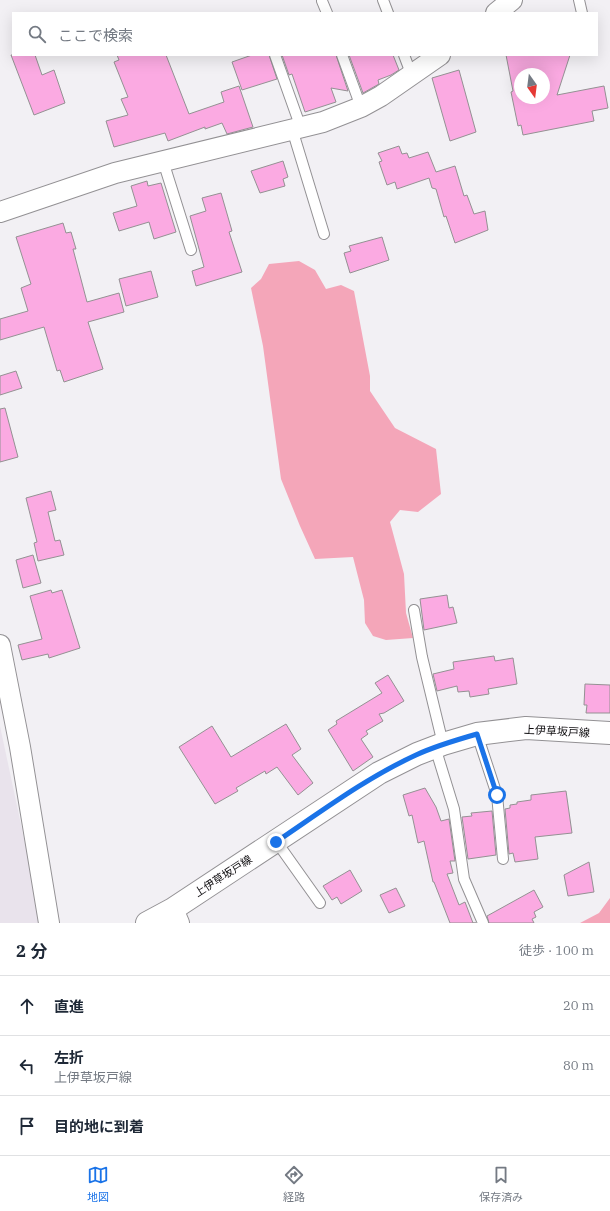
<!DOCTYPE html>
<html lang="ja">
<head>
<meta charset="utf-8">
<style>
	:root { --surface:#fff; --page:#f2f2f3; --text:#1f2937; --muted:#747a83; --line:#e0e1e3; --accent:#1a73e8 }
	body { margin:0; font-family:"IBM Plex Serif","Noto Sans JP",serif; background:var(--page); color:var(--text) }
	.compass { position:absolute; left:514px; top:68px; width:36px; height:36px; border-radius:50%; background:var(--surface); box-shadow:0 4px 16px #0002; rotate:166deg }
	.stop { position:absolute; width:12px; height:12px; margin:-9px; border:3px solid #1a73e8; border-radius:50%; background:#fff }
	.stop.end { background:#1a73e8; border-color:#fff; box-shadow:0 1px 4px #0008 }
	.list { margin:0; padding:0; list-style:none }
	h2 { display:flex; justify-content:space-between; align-items:center; height:52px; margin:0; padding:0 16px; font-size:17px }
	h2 small { font-size:13px; font-weight:400; color:var(--muted) }
	.list li { display:grid; grid-template-columns:26px 1fr auto; gap:12px; align-items:center; box-sizing:border-box; height:60px; padding:0 16px; border-top:1px solid var(--line) }
	.list b { display:block; font-size:15px; white-space:nowrap }
	.list p { margin:0; font-size:13px; white-space:nowrap; color:var(--muted) }
	.list em { font-size:13px; font-style:normal; color:var(--muted) }
	.icon { flex:none; width:22px; height:22px; fill:none; stroke:currentColor; stroke-width:2; stroke-linecap:round; stroke-linejoin:round }
	.map { position:relative; flex:none; width:610px; height:923px; overflow:hidden }
	.search { position:absolute; background:var(--surface); box-shadow:0 4px 16px #0002; left:12px; right:12px; top:12px; height:44px; display:flex; align-items:center; gap:10px; box-sizing:border-box; padding:0 14px; border-radius:0px; color:var(--muted); font-size:15px }
	.sheet { height:232px; background:var(--surface) }
	nav { display:flex; justify-content:space-around; align-items:center; box-sizing:border-box; height:56px; border-top:1px solid var(--line); background:var(--surface); font-size:11px; color:var(--muted) }
	nav a { display:grid; justify-items:center; gap:2px }
	nav .on { color:var(--accent) }
	.map>svg:first-child { display:block }
	.built { fill:#e9e3ec }
	.forest { fill:#f4a6b9 }
	.building { fill:#fbaae2; stroke:#949193; fill-rule:evenodd }
	.lines { fill:none; stroke-linecap:round; stroke-linejoin:round }
	.service-casing { stroke:#939194; stroke-width:12 }
	.minor-casing { stroke:#939194; stroke-width:22 }
	.secondary-casing { stroke:#939194; stroke-width:24 }
	.service { stroke:#fff; stroke-width:10 }
	.minor { stroke:#fff; stroke-width:20 }
	.secondary { stroke:#fff; stroke-width:22 }
	.route { stroke:#1a73e8; stroke-width:5 }
	.labels { text-anchor:middle; stroke-width:3; stroke-linejoin:round; paint-order:stroke }
	.street-label { font-size:11px; fill:#0d0c0e; stroke:#fffeff }
</style>
</head>
<body>
<div class="map">
<svg width="610" height="923" viewBox="0 0 610 923">
	<rect width="100%" height="100%" fill="#f2f0f4"/>
	<!-- built -->
	<path class="built" d="M 0,726 L 42,923 L 0,923 Z"/>
	<!-- forest -->
	<g class="forest">
		<path d="M 299,261 L 315,270 L 326,289 L 341,285 L 354,291 L 370,376 L 370,391 L 395,428 L 436,449 L 441,494 L 418,512 L 400,510 L 390,522 L 404,574 L 406,613 L 413,638 L 386,640 L 373,636 L 365,623 L 364,600 L 353,557 L 315,559 L 300,526 L 281,479 L 263,346 L 251,288 L 261,279 L 269,264 Z"/>
		<path d="M 610,898 L 610,923 L 580,923 L 599,913 Z"/>
	</g>
	<!-- building -->
	<g class="building">
		<path d="M 11,55 L 35,55 L 42,75 L 54,70 L 65,103 L 34,115 Z"/>
		<path d="M 117,55 L 166,55 L 189,114 L 224,102 L 221,92 L 239,86 L 253,127 L 227,134 L 222,123 L 205,129 L 205,127 L 168,141 L 165,133 L 114,147 L 106,121 L 128,115 L 121,99 L 128,97 L 114,62 L 119,60 Z"/>
		<path d="M 252,55 L 269,55 L 277,79 L 242,90 L 232,62 Z"/>
		<path d="M 282,55 L 336,55 L 348,91 L 331,88 L 336,102 L 305,112 L 292,74 L 289,75 Z"/>
		<path d="M 349,55 L 393,55 L 399,70 L 391,75 L 378,80 L 379,84 L 363,93 Z"/>
		<path d="M 506,55 L 570,55 L 557,95 L 604,86 L 608,108 L 592,111 L 594,121 L 523,135 L 521,125 L 518,126 L 511,92 L 513,91 ZM 520,74 L 544,74 L 544,98 L 520,98 Z"/>
		<path d="M 459,70 L 476,132 L 450,141 L 432,78 Z"/>
		<path d="M 399,146 L 402,154 L 407,153 L 409,158 L 428,152 L 436,172 L 455,166 L 464,196 L 467,195 L 474,214 L 485,211 L 488,230 L 455,243 L 446,216 L 444,217 L 436,189 L 432,188 L 429,178 L 397,189 L 395,182 L 387,185 L 379,162 L 382,161 L 378,153 Z"/>
		<path d="M 283,161 L 288,177 L 283,179 L 285,186 L 260,193 L 251,171 Z"/>
		<path d="M 147,181 L 148,186 L 161,183 L 176,232 L 154,239 L 149,222 L 119,231 L 113,213 L 137,206 L 131,186 Z"/>
		<path d="M 221,193 L 232,231 L 229,232 L 242,272 L 196,286 L 192,271 L 204,267 L 190,216 L 206,211 L 202,198 Z"/>
		<path d="M 63,223 L 66,233 L 71,232 L 76,249 L 73,249 L 87,302 L 119,293 L 124,312 L 88,322 L 103,369 L 64,382 L 60,370 L 57,371 L 44,327 L 0,340 L 0,319 L 28,311 L 21,288 L 31,284 L 16,237 Z"/>
		<path d="M 382,237 L 389,260 L 350,273 L 344,253 L 351,251 L 349,246 Z"/>
		<path d="M 151,271 L 158,297 L 126,306 L 119,279 Z"/>
		<path d="M 16,371 L 22,388 L 0,395 L 0,376 Z"/>
		<path d="M 5,408 L 18,457 L 0,462 L 0,409 Z"/>
		<path d="M 51,491 L 56,510 L 48,512 L 55,541 L 60,540 L 64,555 L 38,561 L 34,543 L 37,542 L 26,498 Z"/>
		<path d="M 33,555 L 41,583 L 23,588 L 16,560 Z"/>
		<path d="M 51,590 L 52,593 L 62,590 L 80,648 L 49,658 L 48,654 L 22,660 L 18,645 L 42,639 L 30,596 Z"/>
		<path d="M 447,595 L 449,608 L 453,607 L 457,623 L 424,630 L 420,599 Z"/>
		<path d="M 494,656 L 495,661 L 513,658 L 517,684 L 488,689 L 489,694 L 470,697 L 469,691 L 458,692 L 457,686 L 437,691 L 433,674 L 454,669 L 453,662 Z"/>
		<path d="M 388,675 L 404,701 L 384,713 L 379,714 L 383,721 L 366,731 L 368,734 L 361,739 L 373,757 L 353,771 L 328,730 L 337,724 L 336,721 L 382,693 L 375,683 Z"/>
		<path d="M 585,684 L 610,685 L 610,713 L 586,713 L 587,705 L 584,705 Z"/>
		<path d="M 286,724 L 301,749 L 292,755 L 313,783 L 298,795 L 277,767 L 266,774 L 265,771 L 236,788 L 238,791 L 215,804 L 179,747 L 212,726 L 231,757 Z"/>
		<path d="M 425,788 L 436,807 L 441,821 L 449,819 L 455,861 L 450,861 L 453,873 L 447,874 L 459,905 L 465,902 L 473,923 L 476,923 L 450,923 L 434,882 L 433,882 L 424,841 L 418,843 L 412,815 L 409,816 L 403,795 Z"/>
		<path d="M 566,791 L 572,833 L 535,837 L 538,859 L 515,862 L 513,853 L 509,854 L 505,809 L 510,808 L 510,805 L 517,804 L 517,802 L 531,800 L 531,795 Z"/>
		<path d="M 492,811 L 496,855 L 468,859 L 462,817 L 472,816 L 471,813 Z"/>
		<path d="M 589,862 L 594,892 L 568,896 L 564,875 Z"/>
		<path d="M 350,870 L 362,891 L 341,904 L 337,897 L 332,900 L 323,886 Z"/>
		<path d="M 396,888 L 405,906 L 389,913 L 380,895 Z"/>
		<path d="M 534,890 L 543,907 L 534,912 L 536,917 L 532,919 L 534,923 L 489,923 L 487,916 Z"/>
	</g>
	<g class="lines">
		<!-- service casing -->
		<g class="service-casing">
			<g id="service">
				<path d="M 383,0 L 388,13"/>
				<path d="M 579,0 L 582,13"/>
				<path d="M 322,1 L 327,13"/>
				<path d="M 275,55 L 301,128"/>
				<path d="M 342,55 L 361,107"/>
				<path d="M 404,55 L 412,76"/>
				<path d="M 292,129 L 324,234"/>
				<path d="M 163,161 L 191,250"/>
				<path d="M 414,610 L 422,657 L 443,744"/>
				<path d="M 477,734 L 497,795 L 503,859"/>
				<path d="M 435,747 L 454,809 L 464,879 L 483,923"/>
				<path d="M 276,841 L 320,903"/>
			</g>
		</g>
		<!-- minor casing -->
		<g class="minor-casing">
			<g id="minor">
				<path d="M 496,13 L 512,0"/>
				<path d="M 0,212 L 115,173 L 323,122 L 361,107 L 381,96 L 440,55"/>
				<path d="M 0,645 L 20,747 L 49,923"/>
				<path d="M 173,909 L 179,923"/>
			</g>
		</g>
		<!-- secondary casing -->
		<g class="secondary-casing">
			<path id="secondary" d="M 147,923 L 173,909 L 379,773 L 417,754 L 443,744 L 477,734 L 526,728 L 610,733"/>
		</g>
		<!-- service -->
		<use href="#service" class="service"/>
		<!-- minor -->
		<use href="#minor" class="minor"/>
		<!-- secondary -->
		<use href="#secondary" class="secondary"/>
	</g>
	<g class="lines">
		<!-- route -->
		<path class="route" d="M 276,842 C 322,811 366,778 416,755 C 435,746 456,740 477,734 L 497,795"/>
	</g>
	<g class="labels">
		<!-- street labels -->
		<g class="street-label">
			<text transform="translate(557 731) rotate(3)" y="4">上伊草坂戸線</text>
			<text transform="translate(223 876) rotate(-33)" y="4">上伊草坂戸線</text>
		</g>
	</g>
</svg>
<svg class="compass" viewBox="-18 -18 36 36"><path d="M0-13l5 13h-10z" fill="#e53935"/><path d="M0 13l5-13h-10z" fill="#747a83"/></svg>
<div class="stop" style="left:497px;top:795px"></div>
<div class="stop end" style="left:276px;top:842px"></div>
<div class="search"><svg class="icon" aria-label="search" viewBox="0 0 24 24"><circle cx="10" cy="10" r="6"/><path d="M15 15l6 6"/></svg>ここで検索</div>
</div>
<section class="sheet">
<h2>2 分<small>徒歩 · 100 m</small></h2>
<ul class="list">
<li><svg class="icon" aria-label="ahead" viewBox="0 0 24 24"><path d="M12 20V5M6 11l6-6 6 6"/></svg><div><b>直進</b></div><em>20 m</em></li>
<li><svg class="icon" aria-label="left" viewBox="0 0 24 24"><path d="M17 20v-9H6M10 6l-5 5 5 5"/></svg><div><b>左折</b><p>上伊草坂戸線</p></div><em>80 m</em></li>
<li><svg class="icon" aria-label="arrive" viewBox="0 0 24 24"><path d="M6 21V4h12l-3 4 3 4H6"/></svg><div><b>目的地に到着</b></div></li>
</ul>
</section>
<nav>
<a class="on"><svg class="icon" aria-label="map" viewBox="0 0 24 24"><path d="M3 6l6-2 6 2 6-2v14l-6 2-6-2-6 2zM9 4v14M15 6v14"/></svg>地図</a>
<a><svg class="icon" aria-label="directions" viewBox="0 0 24 24"><path d="M12 3l9 9-9 9-9-9zM9 14v-3h6M13 9l2 2-2 2"/></svg>経路</a>
<a><svg class="icon" aria-label="saved" viewBox="0 0 24 24"><path d="M7 4h10v16l-5-4-5 4z"/></svg>保存済み</a>
</nav>
</body>
</html>
